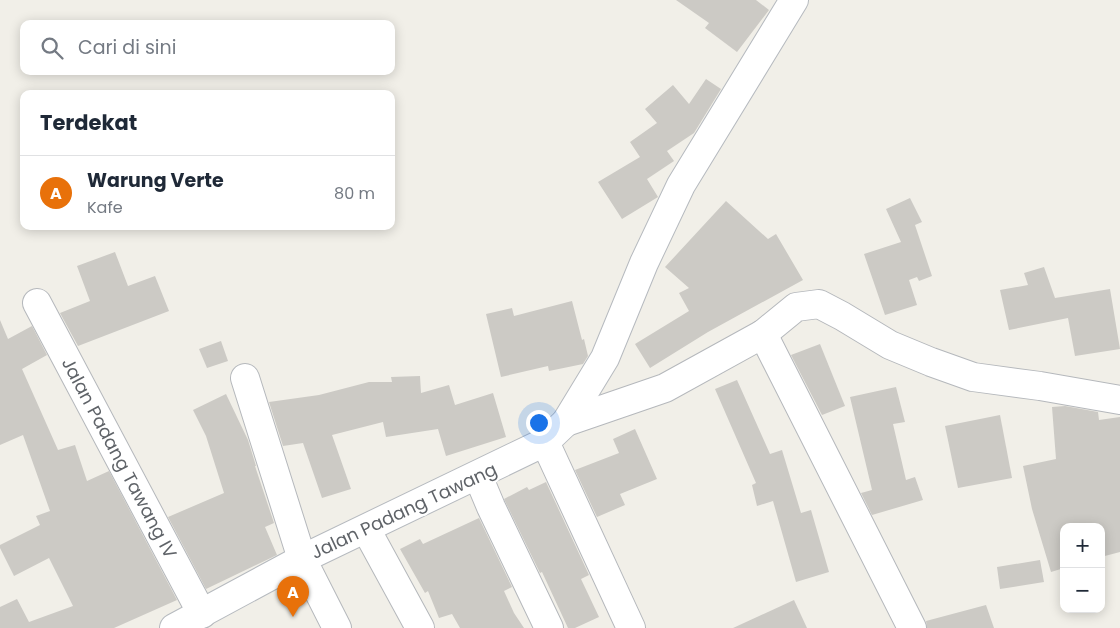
<!DOCTYPE html>
<html lang="id">
<head>
<meta charset="utf-8">
<style>
	:root { --surface:#fff; --page:#f6f6f7; --text:#1f2937; --muted:#747a83; --line:#e0e1e3; --accent:#ea4335 }
	body { margin:0; font-family:Poppins,sans-serif; background:var(--page); color:var(--text) }
	.controls { position:absolute; right:15px; bottom:15px; display:grid; overflow:hidden; border-radius:10px; box-shadow:0 2px 12px #0003 }
	.controls button { width:45px; height:45px; display:grid; place-items:center; padding:0; border:0; border-bottom:1px solid var(--line); background:var(--surface); color:var(--text); font:25px sans-serif }
	.you { position:absolute; left:538px; top:422px; width:18px; height:18px; margin:-12px; border:4px solid #fff; border-radius:50%; background:#1a73e8; box-shadow:0 0 0 8px #1a73e833 }
	.badge { display:grid; place-items:center; width:32px; height:32px; border-radius:50%; background:var(--accent); color:#fff; font-size:16px; font-weight:700 }
	.pin { position:absolute; translate:-50% -41px; filter:drop-shadow(0 1px 2px #0008) }
	.pin::after { content:''; position:absolute; top:26px; width:18px; height:15px; background:inherit; clip-path:polygon(0 0,100% 0,50% 100%) }
	.list { margin:0; padding:0; list-style:none }
	h2 { display:flex; justify-content:space-between; align-items:center; height:65px; margin:0; padding:0 20px; font-size:21px }
	h2 small { font-size:16px; font-weight:400; color:var(--muted) }
	.list li { display:grid; grid-template-columns:32px 1fr auto; gap:15px; align-items:center; box-sizing:border-box; height:75px; padding:0 20px; border-top:1px solid var(--line) }
	.list b { display:block; font-size:19px; white-space:nowrap }
	.list p { margin:0; font-size:16px; white-space:nowrap; color:var(--muted) }
	.list em { font-size:16px; font-style:normal; color:var(--muted) }
	.icon { flex:none; width:28px; height:28px; fill:none; stroke:currentColor; stroke-width:2; stroke-linecap:round; stroke-linejoin:round }
	.map { position:relative; flex:none; width:1120px; height:628px; overflow:hidden }
	.search { position:absolute; background:var(--surface); box-shadow:0 2px 12px #0003; left:20px; top:20px; width:375px; height:55px; display:flex; align-items:center; gap:12px; box-sizing:border-box; padding:0 18px; border-radius:10px; color:var(--muted); font-size:19px }
	.panel { position:absolute; background:var(--surface); box-shadow:0 2px 12px #0003; left:20px; top:90px; width:375px; height:140px; border-radius:10px }
	.map>svg:first-child { display:block }
	.building { fill:#cccac5 }
	.lines { fill:none; stroke-linecap:round; stroke-linejoin:round }
	.street-casing { stroke:#b5b8bc; stroke-width:30 }
	.secondary-casing { stroke:#b6babf; stroke-width:30 }
	.street { stroke:#fff; stroke-width:28 }
	.secondary { stroke:#fff; stroke-width:28 }
	.labels { text-anchor:middle; stroke-width:4.5; stroke-linejoin:round; paint-order:stroke }
	.street-label { font-size:18px; fill:#5f6368; stroke:#fff }
</style>
</head>
<body>
<div class="map">
<svg width="1120" height="628" viewBox="0 0 1120 628">
	<rect width="100%" height="100%" fill="#f1efe8"/>
	<!-- building -->
	<g class="building">
		<path d="M 676,0 L 756,0 L 769,10 L 737,52 L 705,28 L 709,23 Z"/>
		<path d="M 706,79 L 721,89 L 694,133 L 667,151 L 674,161 L 647,179 L 658,197 L 622,219 L 598,182 L 640,157 L 630,142 L 657,123 L 645,109 L 673,85 L 689,104 Z"/>
		<path d="M 910,198 L 922,222 L 915,225 L 932,276 L 919,281 L 917,277 L 909,280 L 917,305 L 885,315 L 864,254 L 901,242 L 886,209 Z"/>
		<path d="M 726,201 L 768,239 L 776,234 L 803,280 L 708,332 L 650,368 L 635,344 L 689,311 L 679,293 L 689,288 L 665,267 Z"/>
		<path d="M 115,252 L 128,286 L 155,276 L 169,311 L 78,346 L 60,313 L 90,301 L 77,266 Z"/>
		<path d="M 1044,267 L 1055,298 L 1110,289 L 1120,349 L 1075,356 L 1068,318 L 1009,330 L 1000,290 L 1028,285 L 1024,273 Z"/>
		<path d="M 572,301 L 582,340 L 584,339 L 588,356 L 583,364 L 549,371 L 548,366 L 501,377 L 486,314 L 512,308 L 514,316 Z"/>
		<path d="M 0,320 L 8,339 L 32,326 L 47,355 L 22,369 L 58,450 L 75,445 L 87,481 L 109,471 L 177,600 L 114,628 L 0,628 L 0,607 L 17,599 L 29,622 L 73,606 L 49,558 L 14,576 L 0,548 L 0,545 L 40,525 L 36,516 L 50,511 L 23,435 L 0,445 Z"/>
		<path d="M 221,341 L 228,361 L 207,368 L 199,349 Z"/>
		<path d="M 820,344 L 845,406 L 822,415 L 791,355 Z"/>
		<path d="M 420,376 L 421,393 L 449,385 L 455,405 L 493,393 L 506,437 L 446,456 L 438,429 L 386,437 L 383,422 L 332,435 L 351,489 L 322,498 L 303,443 L 283,446 L 269,402 L 319,395 L 369,382 L 392,382 L 391,377 Z"/>
		<path d="M 737,380 L 770,454 L 782,450 L 801,513 L 811,510 L 829,572 L 796,582 L 773,501 L 757,506 L 752,485 L 756,483 L 715,389 Z"/>
		<path d="M 896,387 L 905,422 L 893,424 L 906,480 L 915,477 L 923,500 L 872,515 L 861,493 L 872,490 L 850,397 Z"/>
		<path d="M 226,394 L 248,440 L 256,466 L 255,466 L 274,523 L 265,527 L 277,555 L 206,589 L 168,517 L 224,493 L 206,436 L 193,410 Z"/>
		<path d="M 1065,406 L 1098,412 L 1099,420 L 1120,417 L 1120,552 L 1101,557 L 1101,527 L 1064,527 L 1064,568 L 1051,572 L 1032,509 L 1023,466 L 1056,459 L 1052,407 Z"/>
		<path d="M 1000,415 L 1012,478 L 958,488 L 945,426 Z"/>
		<path d="M 635,429 L 657,479 L 620,494 L 625,505 L 597,517 L 575,470 L 619,453 L 613,439 Z"/>
		<path d="M 546,482 L 589,575 L 581,579 L 599,617 L 575,628 L 568,628 L 542,572 L 540,573 L 504,499 L 527,487 L 529,490 Z"/>
		<path d="M 479,518 L 512,587 L 504,591 L 514,613 L 524,628 L 460,628 L 452,614 L 439,618 L 428,591 L 425,593 L 400,549 L 420,539 L 423,544 Z"/>
		<path d="M 1040,560 L 1044,582 L 1000,589 L 997,567 Z"/>
		<path d="M 794,600 L 807,628 L 733,628 Z"/>
		<path d="M 986,605 L 994,628 L 927,628 L 926,621 Z"/>
	</g>
	<g class="lines">
		<!-- street casing -->
		<g class="street-casing">
			<g id="street">
				<path d="M 37,303 L 202,614"/>
				<path d="M 763,334 L 912,628"/>
				<path d="M 245,378 L 302,559 L 337,628"/>
				<path d="M 566,422 L 665,388 L 763,334 L 796,307 L 819,304 L 842,316 L 890,345 L 931,362 L 973,377 L 1040,386 L 1120,400"/>
				<path d="M 545,442 L 631,628"/>
				<path d="M 478,476 L 491,507 L 549,628"/>
				<path d="M 366,529 L 420,628"/>
			</g>
		</g>
		<!-- secondary casing -->
		<g class="secondary-casing">
			<path id="secondary" d="M 174,628 L 302,559 L 545,442 L 566,422 L 605,358 L 644,263 L 681,185 L 794,0"/>
		</g>
		<!-- street -->
		<use href="#street" class="street"/>
		<!-- secondary -->
		<use href="#secondary" class="secondary"/>
	</g>
	<g class="labels">
		<!-- street labels -->
		<g class="street-label">
			<text transform="translate(119 458) rotate(62)" y="6">Jalan Padang Tawang IV</text>
			<text transform="translate(404 511) rotate(-25)" y="6">Jalan Padang Tawang</text>
		</g>
	</g>
</svg>
<div class="controls">
<button>+</button>
<button>−</button>
</div>
<div class="you"></div>
<div class="pin badge" style="left:293px;top:617px;background:#e8710a">A</div>
<div class="search"><svg class="icon" aria-label="search" viewBox="0 0 24 24"><circle cx="10" cy="10" r="6"/><path d="M15 15l6 6"/></svg>Cari di sini</div>
<section class="panel">
<h2>Terdekat<small></small></h2>
<ul class="list">
<li><span class="badge" style="background:#e8710a">A</span><div><b>Warung Verte</b><p>Kafe</p></div><em>80 m</em></li>
</ul>
</section>
</div>
</body>
</html>
